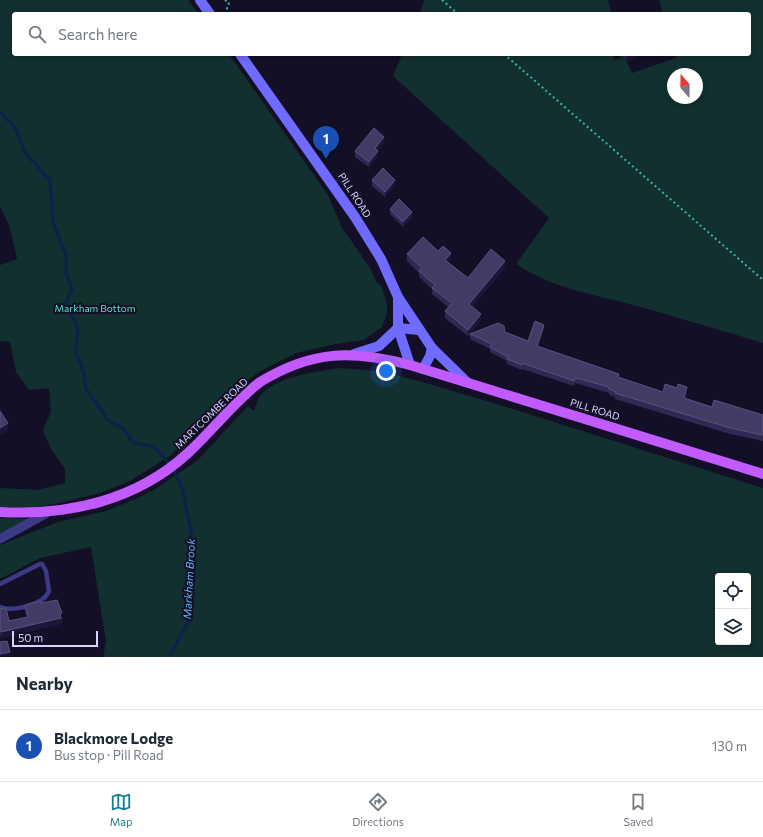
<!DOCTYPE html>
<html lang="en">
<head>
<meta charset="utf-8">
<style>
	:root { --surface:#fff; --page:#f6f6f7; --text:#1f2937; --muted:#747a83; --line:#e0e1e3; --accent:#117e91 }
	body { margin:0; font-family:Commissioner,sans-serif; background:var(--page); color:var(--text) }
	.controls { position:absolute; right:12px; bottom:12px; display:grid; overflow:hidden; border-radius:4px; box-shadow:0 2px 6px #0003 }
	.controls button { width:36px; height:36px; display:grid; place-items:center; padding:0; border:0; border-bottom:1px solid var(--line); background:var(--surface); color:var(--text); font:20px sans-serif }
	.compass { position:absolute; left:667px; top:68px; width:36px; height:36px; border-radius:50%; background:var(--surface); box-shadow:0 2px 6px #0003; rotate:340deg }
	.scale { position:absolute; left:12px; bottom:10px; width:86px; box-sizing:border-box; padding-left:4px; border:2px solid #d9d4ff; border-top:0; font-size:11px; line-height:14px; white-space:nowrap; color:#d9d4ff; -webkit-text-stroke:3px #130f26; paint-order:stroke }
	.you { position:absolute; left:386px; top:371px; width:14px; height:14px; margin:-10px; border:3px solid #fff; border-radius:50%; background:#1a73e8; box-shadow:0 0 0 6px #1a73e833 }
	.badge { display:grid; place-items:center; width:26px; height:26px; border-radius:50%; background:var(--accent); color:#fff; font-size:13px; font-weight:700 }
	.pin { position:absolute; translate:-50% -33px; filter:drop-shadow(0 1px 2px #0008) }
	.pin::after { content:''; position:absolute; top:21px; width:14px; height:12px; background:inherit; clip-path:polygon(0 0,100% 0,50% 100%) }
	.list { margin:0; padding:0; list-style:none }
	h2 { display:flex; justify-content:space-between; align-items:center; height:52px; margin:0; padding:0 16px; font-size:17px }
	h2 small { font-size:13px; font-weight:400; color:var(--muted) }
	.list li { display:grid; grid-template-columns:26px 1fr auto; gap:12px; align-items:center; box-sizing:border-box; height:72px; padding:0 16px; border-top:1px solid var(--line) }
	.list b { display:block; font-size:15px; white-space:nowrap }
	.list p { margin:0; font-size:13px; white-space:nowrap; color:var(--muted) }
	.list em { font-size:13px; font-style:normal; color:var(--muted) }
	.icon { flex:none; width:22px; height:22px; fill:none; stroke:currentColor; stroke-width:2; stroke-linecap:round; stroke-linejoin:round }
	.map { position:relative; flex:none; width:763px; height:657px; overflow:hidden }
	.search { position:absolute; background:var(--surface); box-shadow:0 2px 6px #0003; left:12px; right:12px; top:12px; height:44px; display:flex; align-items:center; gap:10px; box-sizing:border-box; padding:0 14px; border-radius:4px; color:var(--muted); font-size:15px }
	.sheet { height:124px; background:var(--surface) }
	nav { display:flex; justify-content:space-around; align-items:center; box-sizing:border-box; height:56px; border-top:1px solid var(--line); background:var(--surface); font-size:11px; color:var(--muted) }
	nav a { display:grid; justify-items:center; gap:2px }
	nav .on { color:var(--accent) }
	.map>svg:first-child { display:block }
	.green { fill:#12302f; fill-rule:evenodd }
	.lines { fill:none; stroke-linecap:round; stroke-linejoin:round }
	.stream { stroke:#0c2248; stroke-width:3.5 }
	.path { stroke:#2fb8b0; stroke-width:2; stroke-dasharray:2 3; stroke-linecap:butt }
	.lane { stroke:#3d3a85; stroke-width:4.5 }
	.street { stroke:#3d3a85; stroke-width:9 }
	.secondary { stroke:#6f6bff; stroke-width:10 }
	.primary { stroke:#c25bff; stroke-width:10 }
	.wall { fill:#312854 }
	.shaded-wall { fill:#1d163a }
	.building { fill:#433a66; stroke:#5a527e }
	.labels { text-anchor:middle; stroke-width:4; stroke-linejoin:round; paint-order:stroke }
	.street-label { font-size:10px; fill:#d9d4ff; stroke:#130f26 }
	.park-label { font-size:10px; fill:#5fe0c0; stroke:#130f26 }
	.water-label { font-size:11px; font-style:italic; fill:#62b6ff; stroke:#130f26 }
</style>
</head>
<body>
<div class="map">
<svg width="763" height="657" viewBox="0 0 763 657">
	<rect width="100%" height="100%" fill="#130f26"/>
	<!-- green -->
	<g class="green">
		<path d="M 0,0 L 188,0 L 199,14 L 14,14 L 14,54 L 229,54 L 328,195 L 341,226 L 370,268 L 377,283 L 382,287 L 387,304 L 387,313 L 382,327 L 364,340 L 336,344 L 296,353 L 259,372 L 243,384 L 170,456 L 130,481 L 100,493 L 63,502 L 37,507 L 0,507 L 0,488 L 38,490 L 65,483 L 65,469 L 51,449 L 43,430 L 51,412 L 49,388 L 29,390 L 16,372 L 10,342 L 0,341 L 0,265 L 17,259 L 10,228 L 0,206 Z"/>
		<path d="M 425,0 L 608,0 L 611,14 L 419,14 Z"/>
		<path d="M 659,0 L 763,0 L 763,343 C 721,330 679,318 637,306 C 596,295 551,288 516,264 L 549,218 L 393,76 L 402,54 L 613,54 L 615,60 L 624,55 L 632,73 L 676,58 L 675,54 L 749,54 L 749,14 L 663,14 ZM 673,74 L 697,74 L 697,98 L 673,98 Z"/>
		<path d="M 341,368 L 384,372 L 426,383 L 500,405 L 763,488 L 763,657 L 103,657 L 106,642 L 91,547 L 40,558 L 0,579 L 0,545 L 58,522 L 106,511 L 138,498 L 155,489 L 197,461 L 248,406 L 254,411 C 256,407 257,400 260,396 C 274,377 318,371 341,368 ZM 718,576 L 748,576 L 748,642 L 718,642 Z"/>
		<path d="M 0,518 L 29,519 L 0,534 Z"/>
	</g>
	<g class="lines">
		<!-- stream -->
		<path class="stream" d="M 0,113 L 14,126 L 25,153 L 50,180 L 53,222 L 66,256 L 66,273 L 72,289 L 66,303 L 78,328 L 76,353 L 83,371 L 86,389 L 108,420 L 124,429 L 130,439 L 135,443 L 155,447 L 173,468 L 182,488 L 193,542 L 188,622 L 169,657"/>
		<!-- path -->
		<g class="path">
			<path d="M 225,0 L 228,3"/>
			<path d="M 442,0 L 458,14"/>
			<path d="M 225,14 L 230,0"/>
			<path d="M 504,54 L 763,280"/>
		</g>
		<!-- lane -->
		<path class="lane" d="M 0,584 L 40,564 L 42,564 L 46,571 L 49,591 C 44,605 13,612 0,607"/>
		<!-- street -->
		<path class="street" d="M 0,539 L 47,513"/>
		<!-- secondary -->
		<g class="secondary">
			<path d="M 200,0 L 210,14"/>
			<path d="M 240,54 L 355,217 L 381,259 L 398,297 L 432,348 L 467,382"/>
			<path d="M 398,297 L 398,328 L 410,365"/>
			<path d="M 354,354 L 379,346 L 398,328 L 419,330"/>
			<path d="M 423,369 L 430,356 L 432,348"/>
		</g>
		<!-- primary -->
		<path class="primary" d="M 0,512 C 69,516 137,500 188,453 C 213,430 233,403 260,382 C 313,350 351,350 410,365 L 763,474"/>
	</g>
	<!-- wall -->
	<g class="wall">
		<path d="M 623,54 L 636,54 L 636,58 L 626,62 Z"/>
		<path d="M 384,143 L 377,150 L 378,157 L 369,167 L 355,157 L 355,151 Z"/>
		<path d="M 372,180 L 395,185 L 385,197 L 372,186 Z"/>
		<path d="M 390,209 L 412,218 L 403,227 L 390,214 Z"/>
		<path d="M 438,251 L 451,260 L 448,262 L 468,278 L 505,267 L 472,307 L 481,320 L 471,333 L 505,332 L 528,341 L 544,330 L 538,346 L 619,378 L 663,392 L 687,393 L 686,399 L 712,407 L 763,415 L 763,441 L 730,434 L 615,399 L 615,397 L 609,395 L 609,393 L 575,383 L 574,386 L 522,369 L 522,370 L 507,364 L 507,361 L 490,352 L 490,349 L 470,339 L 470,335 L 468,336 L 445,318 L 445,311 L 448,307 L 432,294 L 432,289 L 419,277 L 419,273 L 407,261 L 407,254 Z"/>
		<path d="M 41,603 L 62,618 L 61,624 L 1,638 L 0,634 L 0,609 L 9,621 L 27,618 L 25,611 L 25,605 Z"/>
	</g>
	<!-- shaded-wall -->
	<g class="shaded-wall">
		<path d="M 632,54 L 636,54 L 636,58 L 626,62 L 626,56 Z"/>
		<path d="M 384,137 L 384,143 L 375,154 L 375,148 Z"/>
		<path d="M 378,151 L 378,157 L 369,167 L 369,162 Z"/>
		<path d="M 395,180 L 395,185 L 385,197 L 385,192 Z"/>
		<path d="M 412,212 L 412,218 L 403,227 L 403,222 Z"/>
		<path d="M 451,253 L 451,260 L 445,266 L 445,260 Z"/>
		<path d="M 505,261 L 505,267 L 469,311 L 469,304 Z"/>
		<path d="M 481,314 L 481,320 L 470,334 L 468,336 L 468,330 Z"/>
		<path d="M 544,325 L 544,330 L 537,351 L 537,346 Z"/>
		<path d="M 687,387 L 687,393 L 684,404 L 684,398 Z"/>
		<path d="M 8,423 L 8,431 L 0,436 L 0,428 Z"/>
		<path d="M 61,618 L 61,624 L 1,638 L 1,632 Z"/>
		<path d="M 10,652 L 10,655 L 0,657 L 0,654 Z"/>
	</g>
	<!-- building -->
	<g class="building">
		<path d="M 625,54 L 632,54 L 626,56 Z"/>
		<path d="M 374,128 L 384,137 L 375,148 L 378,151 L 369,162 L 355,151 Z"/>
		<path d="M 383,168 L 395,180 L 385,192 L 372,180 Z"/>
		<path d="M 399,199 L 412,212 L 403,222 L 390,209 Z"/>
		<path d="M 423,237 L 438,251 L 443,246 L 451,253 L 445,260 L 468,278 L 491,249 L 505,261 L 469,304 L 481,314 L 468,330 L 445,311 L 452,303 L 432,288 L 435,285 L 419,271 L 422,268 L 407,254 Z"/>
		<path d="M 535,321 L 544,325 L 537,346 L 619,374 L 618,377 L 663,392 L 665,384 L 677,388 L 678,384 L 687,387 L 684,398 L 712,407 L 714,400 L 763,415 L 763,435 L 730,428 L 615,393 L 616,392 L 609,389 L 609,387 L 580,379 L 575,378 L 574,381 L 522,363 L 522,365 L 507,359 L 508,357 L 490,347 L 492,344 L 470,334 L 498,323 L 504,326 L 505,332 L 528,341 Z"/>
		<path d="M 0,411 L 8,423 L 0,428 Z"/>
		<path d="M 57,600 L 62,613 L 60,613 L 61,618 L 1,632 L 0,629 L 0,609 L 6,608 L 9,621 L 28,617 L 25,605 L 40,601 L 41,603 Z"/>
		<path d="M 7,641 L 10,652 L 0,654 L 0,642 Z"/>
	</g>
	<g class="labels">
		<!-- street labels -->
		<g class="street-label">
			<text transform="translate(355 195) rotate(57)" y="4">PILL ROAD</text>
			<text transform="translate(595 409) rotate(17)" y="4">PILL ROAD</text>
			<text transform="translate(211 413) rotate(-44)" y="4">MARTCOMBE ROAD</text>
		</g>
		<!-- park labels -->
		<g class="park-label">
			<text x="95" y="312">Markham Bottom</text>
		</g>
		<!-- water labels -->
		<g class="water-label">
			<text transform="translate(189 579) rotate(-87)" y="4">Markham Brook</text>
		</g>
	</g>
</svg>
<div class="controls">
<button><svg class="icon" aria-label="locate" viewBox="0 0 24 24"><circle cx="12" cy="12" r="6"/><path d="M12 2v4M12 18v4M2 12h4M18 12h4"/></svg></button>
<button><svg class="icon" aria-label="layers" viewBox="0 0 24 24"><path d="M12 4l9 5-9 5-9-5zM3 14l9 5 9-5"/></svg></button>
</div>
<svg class="compass" viewBox="-18 -18 36 36"><path d="M0-13l5 13h-10z" fill="#e53935"/><path d="M0 13l5-13h-10z" fill="#747a83"/></svg>
<div class="scale">50 m</div>
<div class="you"></div>
<div class="pin badge" style="left:326px;top:159px;background:#1a4fb4">1</div>
<div class="search"><svg class="icon" aria-label="search" viewBox="0 0 24 24"><circle cx="10" cy="10" r="6"/><path d="M15 15l6 6"/></svg>Search here</div>
</div>
<section class="sheet">
<h2>Nearby<small></small></h2>
<ul class="list">
<li><span class="badge" style="background:#1a4fb4">1</span><div><b>Blackmore Lodge</b><p>Bus stop · Pill Road</p></div><em>130 m</em></li>
</ul>
</section>
<nav>
<a class="on"><svg class="icon" aria-label="map" viewBox="0 0 24 24"><path d="M3 6l6-2 6 2 6-2v14l-6 2-6-2-6 2zM9 4v14M15 6v14"/></svg>Map</a>
<a><svg class="icon" aria-label="directions" viewBox="0 0 24 24"><path d="M12 3l9 9-9 9-9-9zM9 14v-3h6M13 9l2 2-2 2"/></svg>Directions</a>
<a><svg class="icon" aria-label="saved" viewBox="0 0 24 24"><path d="M7 4h10v16l-5-4-5 4z"/></svg>Saved</a>
</nav>
</body>
</html>
